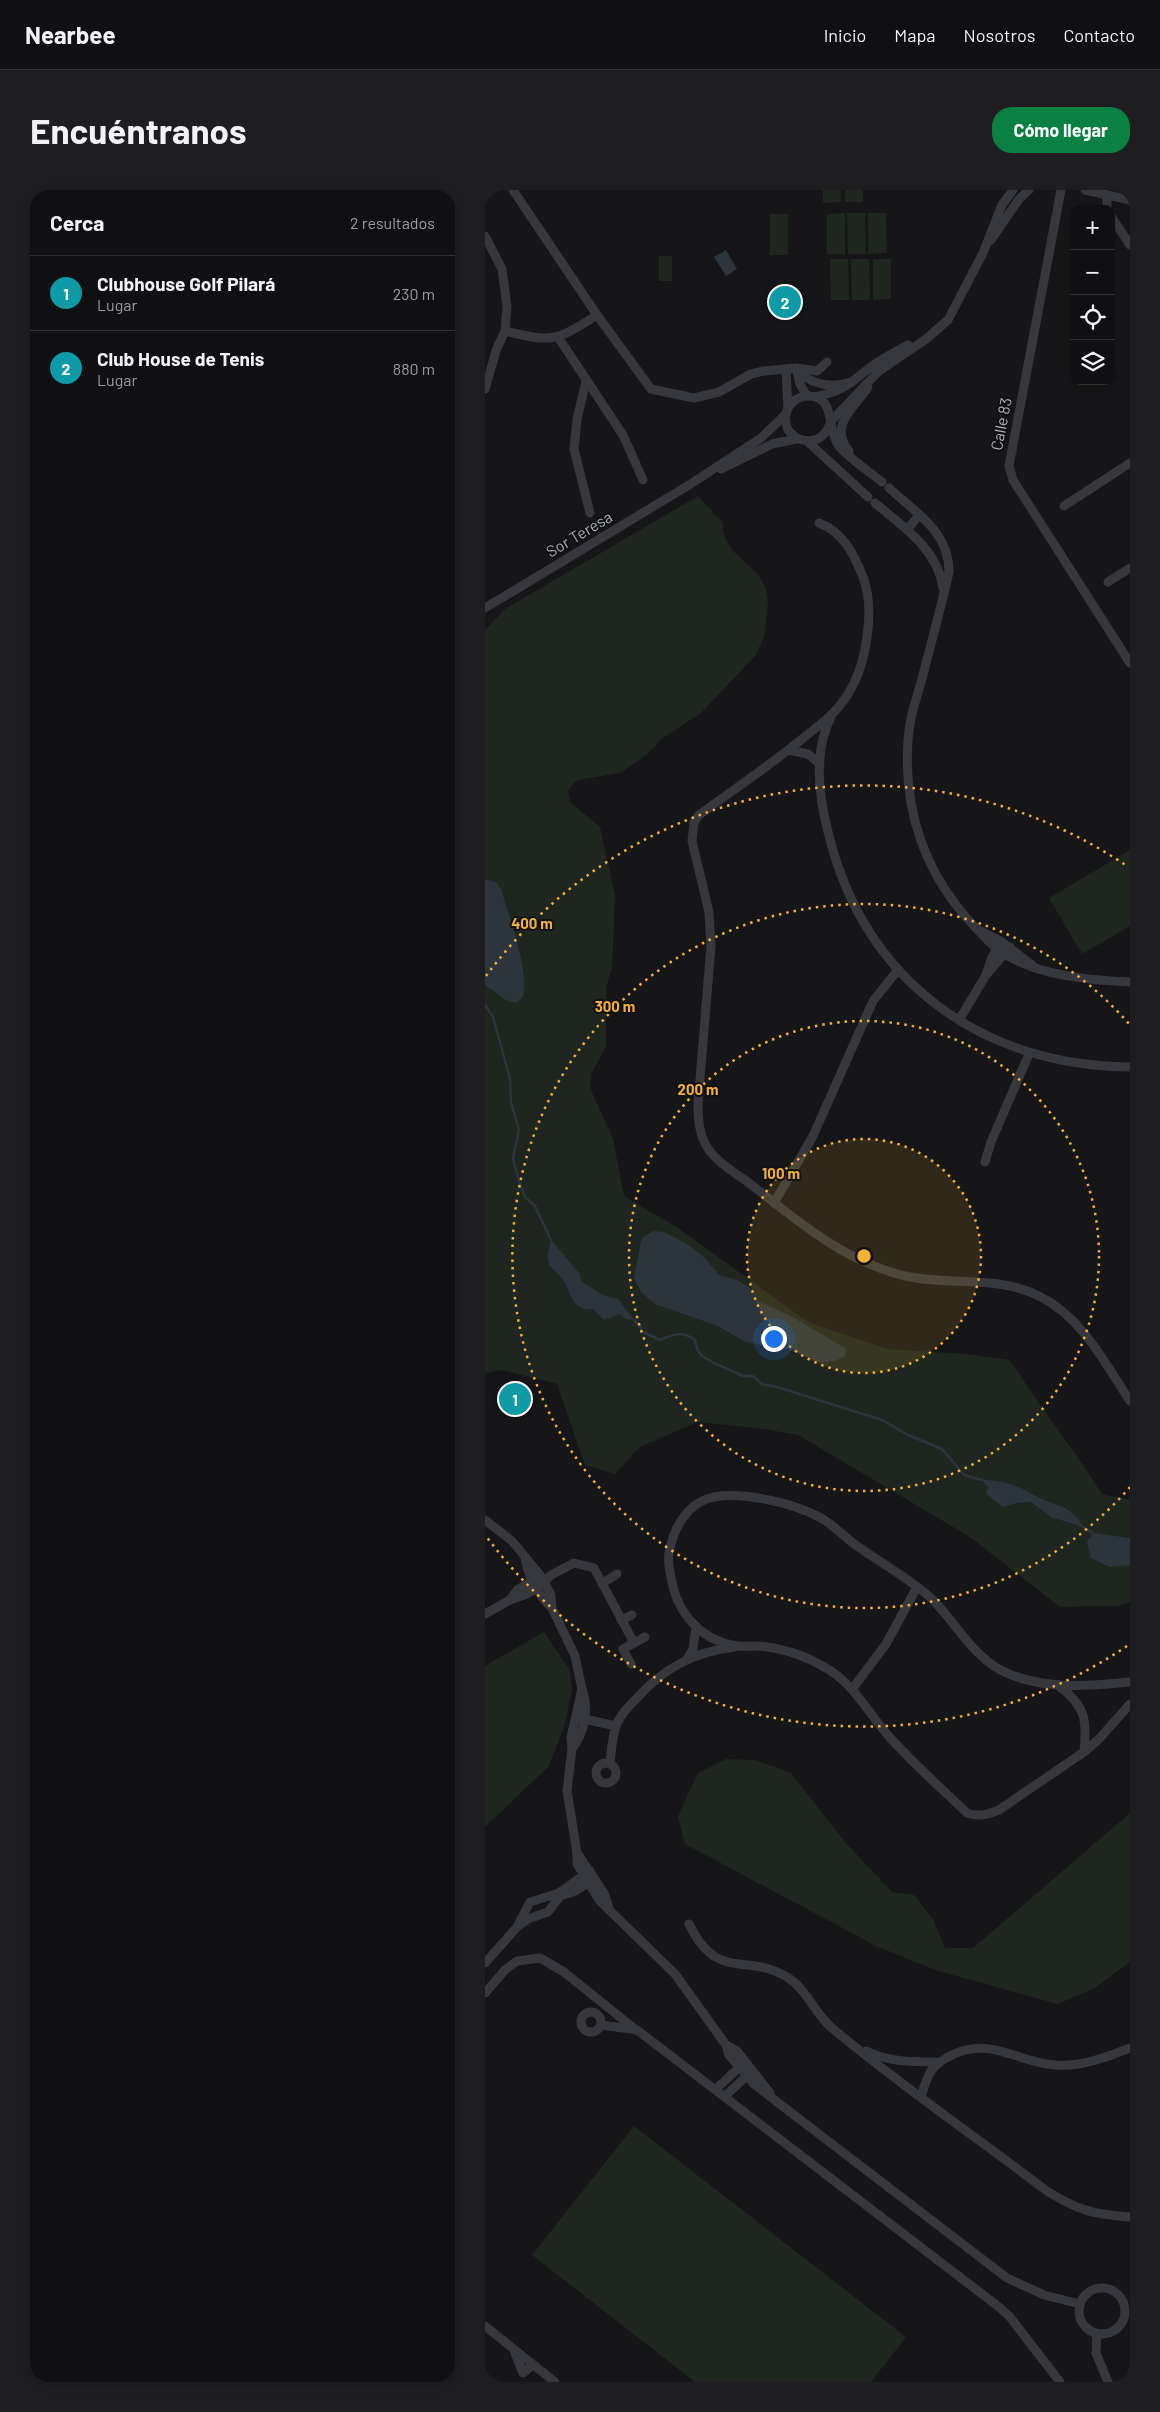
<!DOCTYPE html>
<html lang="es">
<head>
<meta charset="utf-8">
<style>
	:root { --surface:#101012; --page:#1e1e20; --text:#f1f3f6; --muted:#9c9d9f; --line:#303032; --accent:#0b8043 }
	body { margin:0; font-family:Barlow,sans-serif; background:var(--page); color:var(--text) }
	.controls { position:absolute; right:15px; top:15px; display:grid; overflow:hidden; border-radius:10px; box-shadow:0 2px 12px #0003 }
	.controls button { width:45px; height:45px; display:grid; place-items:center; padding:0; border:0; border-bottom:1px solid var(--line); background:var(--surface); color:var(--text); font:25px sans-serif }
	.you { position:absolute; left:288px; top:1148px; width:18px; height:18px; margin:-12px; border:4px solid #fff; border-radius:50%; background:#1a73e8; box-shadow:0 0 0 8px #1a73e833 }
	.badge { display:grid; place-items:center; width:32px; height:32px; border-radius:50%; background:var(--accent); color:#fff; font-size:16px; font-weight:700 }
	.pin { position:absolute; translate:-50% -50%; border:2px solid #fff; box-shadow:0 1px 5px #0006 }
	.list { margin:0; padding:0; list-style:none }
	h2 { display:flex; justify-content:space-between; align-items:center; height:65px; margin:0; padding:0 20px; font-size:21px }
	h2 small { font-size:16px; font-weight:400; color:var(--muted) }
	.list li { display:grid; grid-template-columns:32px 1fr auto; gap:15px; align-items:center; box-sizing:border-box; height:75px; padding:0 20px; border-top:1px solid var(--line) }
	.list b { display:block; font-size:19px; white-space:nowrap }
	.list p { margin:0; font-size:16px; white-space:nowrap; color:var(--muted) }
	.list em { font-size:16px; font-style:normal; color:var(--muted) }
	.icon { flex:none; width:28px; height:28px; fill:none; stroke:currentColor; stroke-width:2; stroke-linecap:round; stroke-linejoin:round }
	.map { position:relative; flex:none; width:645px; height:2192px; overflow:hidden; border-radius:20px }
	header { display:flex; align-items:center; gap:30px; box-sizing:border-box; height:70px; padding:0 25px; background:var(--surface); border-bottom:1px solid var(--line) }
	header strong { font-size:24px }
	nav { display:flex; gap:28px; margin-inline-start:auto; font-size:18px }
	.intro { display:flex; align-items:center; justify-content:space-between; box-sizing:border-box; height:120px; padding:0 30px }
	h1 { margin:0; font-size:35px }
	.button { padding:12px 22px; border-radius:20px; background:var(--accent); color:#fff; font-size:18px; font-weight:700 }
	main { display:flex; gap:30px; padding:0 30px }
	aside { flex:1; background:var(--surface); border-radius:20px; box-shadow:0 2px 12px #0003 }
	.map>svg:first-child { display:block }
	.green { fill:#1e261f }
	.water { fill:#2c353c }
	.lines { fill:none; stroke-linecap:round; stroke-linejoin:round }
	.stream { stroke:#2c353c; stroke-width:2.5 }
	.minor { stroke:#37383d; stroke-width:9 }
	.ring { fill:none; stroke:#f2b134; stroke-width:2.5; stroke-dasharray:2.5 5 }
	.labels { text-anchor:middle; stroke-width:4; stroke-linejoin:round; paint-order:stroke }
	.street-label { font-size:16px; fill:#a8adb8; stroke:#111113 }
	.centre { fill:#f2b134; stroke:#111113; stroke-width:2.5 }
	.ring-label { font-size:15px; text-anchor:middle; font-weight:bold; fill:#f2b134; stroke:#111113; stroke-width:4; stroke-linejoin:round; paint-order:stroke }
</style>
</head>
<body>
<header>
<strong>Nearbee</strong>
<nav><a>Inicio</a><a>Mapa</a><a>Nosotros</a><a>Contacto</a></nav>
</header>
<div class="intro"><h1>Encuéntranos</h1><a class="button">Cómo llegar</a></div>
<main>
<aside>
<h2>Cerca<small>2 resultados</small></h2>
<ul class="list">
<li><span class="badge" style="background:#0f9aa8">1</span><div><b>Clubhouse Golf Pilará</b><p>Lugar</p></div><em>230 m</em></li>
<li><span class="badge" style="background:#0f9aa8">2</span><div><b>Club House de Tenis</b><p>Lugar</p></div><em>880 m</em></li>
</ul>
</aside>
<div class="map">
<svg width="645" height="2192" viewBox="0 0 645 2192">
	<rect width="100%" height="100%" fill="#161618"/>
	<!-- green -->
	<g class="green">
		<path d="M 338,0 L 356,0 L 356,12 L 338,13 Z"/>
		<rect x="360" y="0" width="18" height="12"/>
		<path d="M 360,23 L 360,64 L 342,64 L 342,24 Z"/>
		<path d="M 362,23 L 380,23 L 381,64 L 363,64 Z"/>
		<path d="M 383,23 L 401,23 L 402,63 L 383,64 Z"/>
		<rect x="285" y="24" width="18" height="41"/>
		<rect x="174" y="66" width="13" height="25"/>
		<path d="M 345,69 L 363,69 L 364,110 L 346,110 Z"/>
		<path d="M 366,69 L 384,69 L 385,110 L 367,110 Z"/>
		<path d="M 388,69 L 406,69 L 406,109 L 388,110 Z"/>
		<path d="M 213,306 L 237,332 L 240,349 L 250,363 L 273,384 L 281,398 L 283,413 L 279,447 L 270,466 L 216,523 L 175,550 L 163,564 L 135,583 L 98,589 L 89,593 L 83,601 L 85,612 L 115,637 L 130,706 L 127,779 L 121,797 L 121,857 L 106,884 L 105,898 L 128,949 L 139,1006 L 193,1038 L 323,1132 L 402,1159 L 482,1164 L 525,1170 C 554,1216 588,1258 617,1304 L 645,1310 L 645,1412 L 633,1416 L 575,1417 L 485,1347 L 313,1245 L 272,1238 L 212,1232 L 155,1257 L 130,1284 L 100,1275 L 72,1194 L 17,1180 L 0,1183 L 0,440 L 20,419 Z"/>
		<path d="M 645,660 L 645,736 L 597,764 L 564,708 Z"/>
		<path d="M 59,1442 L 85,1480 L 87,1500 L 79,1538 L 63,1577 L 0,1637 L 0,1476 Z"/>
		<path d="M 241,1569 L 270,1570 L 306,1583 L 360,1652 L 407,1702 L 429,1705 L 448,1729 L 460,1758 L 488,1758 L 645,1623 L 645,1772 L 610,1798 L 573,1814 L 453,1781 L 391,1756 L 200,1654 L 193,1626 L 213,1583 Z"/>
		<path d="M 149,1936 L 421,2147 L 386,2192 L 210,2192 L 47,2065 Z"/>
	</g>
	<!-- water -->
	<g class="water">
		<path d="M 241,60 L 252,79 L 241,86 L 229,67 Z"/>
		<path d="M 0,689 L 11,692 L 17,701 C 19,714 60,818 26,812 C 18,810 7,799 0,795 Z"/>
		<path d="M 169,1041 L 179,1042 L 202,1054 L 219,1067 L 234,1085 L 252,1090 L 264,1097 L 274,1112 L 302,1124 L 360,1158 L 360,1166 L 350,1171 L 333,1172 L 302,1159 L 260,1152 L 233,1136 L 170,1114 L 157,1103 L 149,1089 L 156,1051 L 159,1046 Z"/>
		<path d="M 66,1050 L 94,1083 L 97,1092 L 118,1105 L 133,1109 L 149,1130 L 141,1129 L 135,1124 L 119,1130 L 108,1119 C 85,1122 86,1099 75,1086 C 72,1082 66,1079 64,1074 C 61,1066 64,1058 66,1050 Z"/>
		<path d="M 497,1290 C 517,1290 532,1295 549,1305 C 566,1315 588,1315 598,1337 L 566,1327 L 546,1312 L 532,1313 L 518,1317 L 501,1304 L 503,1297 Z"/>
		<path d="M 608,1343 L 645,1348 L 645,1375 L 625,1377 L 606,1368 L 602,1352 Z"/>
	</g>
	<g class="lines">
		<!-- stream -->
		<g class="stream">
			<path d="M 0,815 L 8,827 L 25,889 L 26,913 L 34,939 L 28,969 L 34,991 L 40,1007 L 50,1016 L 66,1050"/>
			<path d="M 149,1130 L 156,1137 L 156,1141 L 175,1150 C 188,1144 198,1141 210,1150 L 212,1159 L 217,1166 L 229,1173 L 258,1186 L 268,1186 L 277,1194 L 292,1197 L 397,1230 L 423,1245 L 457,1259 L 479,1285 L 497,1290"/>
			<path d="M 598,1337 L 608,1343"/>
		</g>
		<!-- minor -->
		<g class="minor">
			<path d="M 28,0 L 112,125 L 166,199 L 209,208 L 234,202 L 266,184 L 279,181 L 311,178 L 332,181 L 342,172"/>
			<path d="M 576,0 L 524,276 L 528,290 L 645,473"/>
			<path d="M 600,0 L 645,10"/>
			<path d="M 622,5 L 622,19"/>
			<path d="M 626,26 L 645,55"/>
			<path d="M 0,46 L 17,79 L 22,116 L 20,141 L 12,158 L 0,199"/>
			<path d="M 506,50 L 534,9 L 544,0"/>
			<path d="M 20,141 C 68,153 71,151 112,125"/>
			<path d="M 73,147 L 138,245 L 158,290"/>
			<path d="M 301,179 L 303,219"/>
			<path d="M 312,181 L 315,194 L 322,206"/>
			<path d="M 312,182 C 328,194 346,199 366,192"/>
			<path d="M 101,191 L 92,229 L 89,259 L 105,323"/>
			<path d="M 330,207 C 365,199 363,193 390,174 C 400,167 412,161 423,155"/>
			<path d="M 346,231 L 394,181 L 441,149 L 463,130 L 498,63 L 517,15 L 528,0"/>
			<path d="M 345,234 C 338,253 317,257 303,240 C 300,233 299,226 303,218 C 307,211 314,207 322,206 C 351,204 342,240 353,255 C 362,267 385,282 397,292"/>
			<path d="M 323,252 L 383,307"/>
			<path d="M 364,261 C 343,235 369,219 383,197"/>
			<path d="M 236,279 L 287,254 L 311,249"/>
			<path d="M 404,298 C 431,323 464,341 464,382 C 456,418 446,453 437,489 C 431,509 424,530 423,551 C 418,622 441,686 490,737 C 500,747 508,758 521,765 C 558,786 603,790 645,792"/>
			<path d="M 390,313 C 417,336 453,359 458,398"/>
			<path d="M 579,316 L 645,273"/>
			<path d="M 334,333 C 358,342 369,364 378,387 C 385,406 385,427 382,447 C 379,469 372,492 359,510 C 348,526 332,537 317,549 C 284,576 248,600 214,625 L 209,632 L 207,651 L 224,722 L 226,756 L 213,913 C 213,929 214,946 224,960 C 235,975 254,985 268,996 C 315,1033 361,1072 420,1086 C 465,1096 512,1085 554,1106 C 597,1127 620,1173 645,1211"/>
			<path d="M 422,340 L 434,325"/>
			<path d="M 623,392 L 645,378"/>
			<path d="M 0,418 L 204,295 L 276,248 L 301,224"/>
			<path d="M 346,527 C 328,562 334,609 344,646 C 381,792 496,875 645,877"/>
			<path d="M 303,560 L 323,564 L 335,574"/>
			<path d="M 494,740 L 517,752 L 547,775"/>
			<path d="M 501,785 L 507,767 L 514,756"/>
			<path d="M 474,830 L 501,785 L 525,757"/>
			<path d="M 500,972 L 506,952 L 544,864"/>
			<path d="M 289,1013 L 328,946 L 388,811 L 413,780"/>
			<path d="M 0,1330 L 27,1351 L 56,1386 L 66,1405 L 67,1418 L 90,1466 L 97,1499"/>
			<path d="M 40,1367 C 42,1385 54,1406 67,1418"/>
			<path d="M 118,1393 L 132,1384"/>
			<path d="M 25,1410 L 32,1400 L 53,1388"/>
			<path d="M 0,1424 L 25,1410 L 42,1404 L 59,1393 L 66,1385 L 89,1373 L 109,1378 L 149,1453 L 160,1447"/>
			<path d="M 136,1430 L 147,1425"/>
			<path d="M 202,1469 L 208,1459 L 211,1437"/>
			<path d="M 146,1474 L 138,1459 L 149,1453"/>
			<path d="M 645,1492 C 604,1496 563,1500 524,1484 C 490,1471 472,1434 447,1409 C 425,1389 399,1375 375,1358 C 361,1349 350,1336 336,1328 C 309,1313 245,1297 217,1311 C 198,1321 188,1342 184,1363 C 182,1374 186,1386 188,1397 C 196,1428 220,1452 253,1456 C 263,1457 272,1455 282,1457 C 305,1460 327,1469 346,1481 C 370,1497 383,1522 401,1543 C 426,1572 455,1597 482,1623 C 494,1627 501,1625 514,1620 L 599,1562 L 614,1549 L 645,1514"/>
			<path d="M 575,1497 C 601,1516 602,1531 599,1562"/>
			<path d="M 368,1498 L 401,1454 L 432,1397"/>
			<path d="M 95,1528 L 131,1536"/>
			<path d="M 87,1559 C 100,1543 104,1518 97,1499 L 86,1547 L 87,1559 L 82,1601 L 92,1663 L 92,1674 L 114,1710 L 190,1784 L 241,1855 L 244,1865 L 270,1895 L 522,2088 L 559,2105 L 595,2114"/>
			<circle cx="121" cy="1583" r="10"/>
			<path d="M 125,1574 C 126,1562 127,1548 131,1536 C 135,1525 144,1516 152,1508 C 179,1478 209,1462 249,1457"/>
			<path d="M 92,1663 L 119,1703 L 124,1718"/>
			<path d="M 204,1734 C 233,1793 261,1762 302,1787 C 321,1798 330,1824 347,1838 C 416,1896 491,1947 562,2001 C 594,2021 608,2024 645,2027"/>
			<path d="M 33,1735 L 45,1712 L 74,1703 L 105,1681"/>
			<path d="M 0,1773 L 33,1736 L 43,1729 L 63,1722 L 75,1706 L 90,1701 L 110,1689"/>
			<path d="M 0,1803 L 20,1780 L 32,1771 L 55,1768 L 79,1782 L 151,1840"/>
			<circle cx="106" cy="1832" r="10"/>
			<path d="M 116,1835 L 152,1840 L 514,2117 L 525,2127 L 575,2192"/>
			<path d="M 241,1855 L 252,1861 L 285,1903"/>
			<path d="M 381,1861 C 404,1872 428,1872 452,1872"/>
			<path d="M 231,1899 L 258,1874"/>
			<path d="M 240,1906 L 266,1882"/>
			<path d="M 436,1907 C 443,1882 446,1875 469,1864 C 508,1847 533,1873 570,1875 C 597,1877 621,1867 645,1858"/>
			<circle cx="617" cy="2121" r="23"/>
			<path d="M 0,2136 L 70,2192"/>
			<path d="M 612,2144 L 611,2163 L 623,2192"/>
			<path d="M 30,2163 L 38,2183 L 48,2175"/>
		</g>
	</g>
	<!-- distance rings -->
	<circle cx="379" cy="1066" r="117" fill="#f2b134" fill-opacity=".12"/>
	<g class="ring">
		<circle cx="379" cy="1066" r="117"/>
		<circle cx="379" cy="1066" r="235"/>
		<path d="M645 1297A352 352 0 1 1 645 835"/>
		<path d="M642 1456A470 470 0 0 1 1 1346M1 786A470 470 0 0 1 642 676"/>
	</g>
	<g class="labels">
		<!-- street labels -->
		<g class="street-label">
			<text transform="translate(516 234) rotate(-79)" y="6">Calle 83</text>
			<text transform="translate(94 344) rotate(-31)" y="6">Sor Teresa</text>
		</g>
	</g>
	<circle cx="379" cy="1066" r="8" class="centre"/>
	<g class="ring-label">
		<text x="47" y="739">400 m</text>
		<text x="130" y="822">300 m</text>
		<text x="213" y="905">200 m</text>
		<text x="296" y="989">100 m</text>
	</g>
</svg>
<div class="controls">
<button>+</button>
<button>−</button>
<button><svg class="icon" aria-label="locate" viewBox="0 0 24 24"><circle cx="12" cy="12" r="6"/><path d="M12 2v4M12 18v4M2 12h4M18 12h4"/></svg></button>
<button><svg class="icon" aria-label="layers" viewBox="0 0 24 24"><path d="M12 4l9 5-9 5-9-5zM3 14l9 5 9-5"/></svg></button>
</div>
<div class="you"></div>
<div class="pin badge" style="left:30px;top:1209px;background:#0f9aa8">1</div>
<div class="pin badge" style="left:300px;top:112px;background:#0f9aa8">2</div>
</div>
</main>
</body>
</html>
